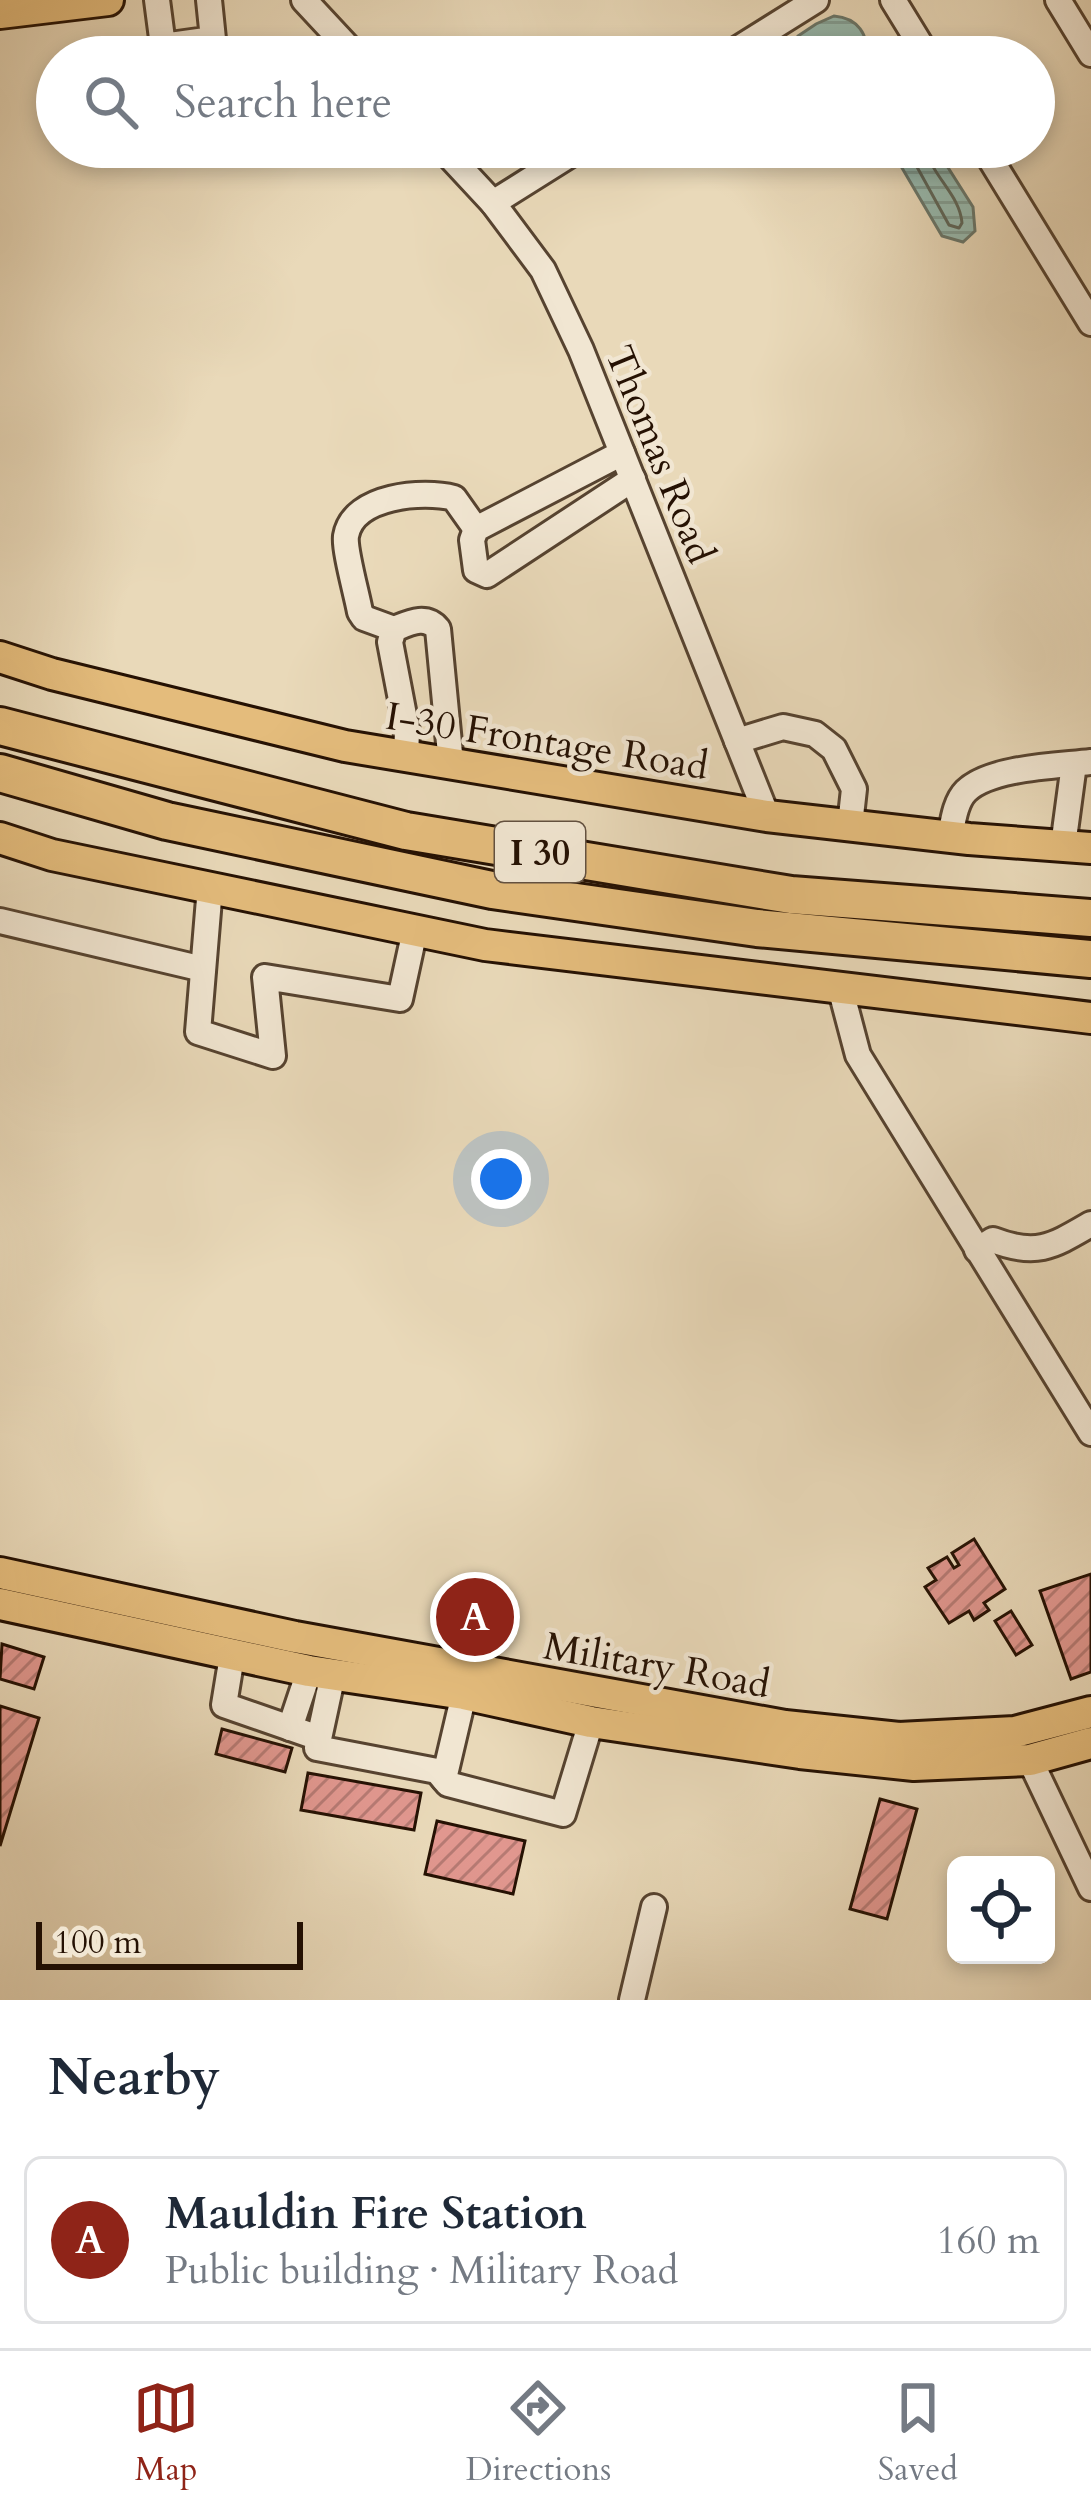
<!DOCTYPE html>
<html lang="en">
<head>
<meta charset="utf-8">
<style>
	:root { --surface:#fff; --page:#f6f6f7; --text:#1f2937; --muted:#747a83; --line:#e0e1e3; --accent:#8f2418 }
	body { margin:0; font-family:Cardo,serif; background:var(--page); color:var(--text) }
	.controls { position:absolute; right:36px; bottom:36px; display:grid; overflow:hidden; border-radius:18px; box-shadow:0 6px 18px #0003 }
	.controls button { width:108px; height:108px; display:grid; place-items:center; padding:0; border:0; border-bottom:3px solid var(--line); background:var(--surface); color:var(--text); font:60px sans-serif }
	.scale { position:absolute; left:36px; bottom:30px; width:267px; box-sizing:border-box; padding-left:12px; border:6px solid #251103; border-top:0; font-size:33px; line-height:42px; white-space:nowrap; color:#251103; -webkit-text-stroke:9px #f1e6d2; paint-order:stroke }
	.you { position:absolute; left:501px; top:1179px; width:42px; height:42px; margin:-30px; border:9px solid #fff; border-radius:50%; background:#1a73e8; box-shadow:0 0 0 18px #1a73e833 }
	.badge { display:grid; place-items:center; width:78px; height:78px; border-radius:50%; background:var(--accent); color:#fff; font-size:39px; font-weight:700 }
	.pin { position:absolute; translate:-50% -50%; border:6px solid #fff; box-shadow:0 3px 12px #0006 }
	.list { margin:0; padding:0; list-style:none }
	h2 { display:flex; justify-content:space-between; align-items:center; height:156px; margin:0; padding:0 48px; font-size:51px }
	h2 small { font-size:39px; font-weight:400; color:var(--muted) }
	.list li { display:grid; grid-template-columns:78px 1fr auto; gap:36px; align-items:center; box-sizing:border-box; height:168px; margin:0 24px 24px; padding:0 24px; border:3px solid var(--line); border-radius:18px }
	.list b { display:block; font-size:45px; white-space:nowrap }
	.list p { margin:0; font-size:39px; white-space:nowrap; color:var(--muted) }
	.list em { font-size:39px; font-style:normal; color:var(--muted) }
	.icon { flex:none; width:66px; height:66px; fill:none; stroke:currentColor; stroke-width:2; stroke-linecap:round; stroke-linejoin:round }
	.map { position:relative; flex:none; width:1091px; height:2000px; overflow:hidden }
	.search { position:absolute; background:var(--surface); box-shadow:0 6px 18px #0003; left:36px; right:36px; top:36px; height:132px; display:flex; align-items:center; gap:30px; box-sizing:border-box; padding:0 42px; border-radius:66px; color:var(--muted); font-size:45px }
	.sheet { height:348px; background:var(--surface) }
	nav { display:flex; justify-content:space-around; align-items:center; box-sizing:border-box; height:168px; border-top:3px solid var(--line); background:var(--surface); font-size:33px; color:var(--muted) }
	nav a { display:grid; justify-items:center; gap:6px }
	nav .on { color:var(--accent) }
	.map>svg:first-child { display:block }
	.water { fill:url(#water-rules); stroke:#69766a; stroke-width:3 }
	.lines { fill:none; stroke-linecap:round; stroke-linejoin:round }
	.shore { stroke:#5e6659; stroke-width:3 }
	.building { fill:url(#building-hatch); stroke:#251103; stroke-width:3 }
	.minor-casing { stroke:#564330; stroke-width:30 }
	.major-casing { stroke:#251103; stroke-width:36 }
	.highway-casing { stroke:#251103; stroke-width:42 }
	.minor { stroke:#f1e6d2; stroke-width:24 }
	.major { stroke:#e4bc7c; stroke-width:30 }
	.highway { stroke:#e4bc7c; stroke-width:36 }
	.labels { text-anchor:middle; stroke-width:9; stroke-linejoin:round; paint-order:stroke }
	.shield { fill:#f1e6d2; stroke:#625141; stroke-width:3 }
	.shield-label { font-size:36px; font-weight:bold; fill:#251103 }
	.street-label { font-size:39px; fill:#251103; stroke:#f1e6d2 }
</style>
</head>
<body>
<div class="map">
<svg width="1091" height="2000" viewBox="0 0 1091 2000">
	<defs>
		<pattern id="water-rules" width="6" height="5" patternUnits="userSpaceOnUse" patternTransform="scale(3)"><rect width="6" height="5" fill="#97baaf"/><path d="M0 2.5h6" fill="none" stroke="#829f95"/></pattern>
		<pattern id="building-hatch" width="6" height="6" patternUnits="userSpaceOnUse" patternTransform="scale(3)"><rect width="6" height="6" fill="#e1978f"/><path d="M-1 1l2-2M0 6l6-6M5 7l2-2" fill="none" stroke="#b67a73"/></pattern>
	</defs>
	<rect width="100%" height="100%" fill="#e9d9b9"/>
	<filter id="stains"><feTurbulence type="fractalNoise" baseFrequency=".00167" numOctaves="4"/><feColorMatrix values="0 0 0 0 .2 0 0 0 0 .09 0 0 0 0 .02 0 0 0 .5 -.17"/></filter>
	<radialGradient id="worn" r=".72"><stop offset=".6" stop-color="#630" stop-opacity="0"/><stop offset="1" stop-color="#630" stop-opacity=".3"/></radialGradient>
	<!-- water -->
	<g class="water">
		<path d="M 834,16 C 857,18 870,34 865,57 L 809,57 L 799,49 L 798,36 L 816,24 Z"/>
		<path d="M 894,147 L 935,147 L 973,207 L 975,231 L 963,242 L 942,236 L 895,156 Z"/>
	</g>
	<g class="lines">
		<!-- shore -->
		<path class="shore" d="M 906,147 L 949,225 L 959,228 L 962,223 C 960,194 930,175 926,147"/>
	</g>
	<!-- building -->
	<g class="building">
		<path d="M 974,1539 L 1005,1589 L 984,1603 L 989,1610 L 974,1620 L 969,1611 L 949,1623 L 925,1587 L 936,1580 L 928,1568 L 947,1557 L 954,1568 L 959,1565 L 952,1553 Z"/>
		<path d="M 1091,1574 L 1091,1672 L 1071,1679 L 1040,1591 Z"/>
		<path d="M 1011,1611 L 1032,1645 L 1016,1655 L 995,1621 Z"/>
		<path d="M 2,1644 L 44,1657 L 34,1689 L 0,1679 Z"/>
		<path d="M 0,1706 L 39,1718 L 0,1846 Z"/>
		<path d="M 222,1729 L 292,1748 L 285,1772 L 216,1754 Z"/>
		<path d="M 308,1773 L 421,1793 L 414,1830 L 301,1810 Z"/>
		<path d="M 880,1799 L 917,1809 L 887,1919 L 850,1909 Z"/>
		<path d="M 437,1821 L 525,1841 L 513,1894 L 425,1874 Z"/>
	</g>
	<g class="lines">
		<!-- minor casing -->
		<g class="minor-casing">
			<g id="minor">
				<path d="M 157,0 L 163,46 L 213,39 L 209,0"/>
				<path d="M 304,0 L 357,57"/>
				<path d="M 893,0 L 928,57"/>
				<path d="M 1058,0 L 1091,54"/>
				<path d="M 725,57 L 816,0"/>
				<path d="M 441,147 L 493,203 L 543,270 L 581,350 L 767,816"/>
				<path d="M 983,147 L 1091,323"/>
				<path d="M 493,203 L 582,147"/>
				<path d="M 622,453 L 476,529 L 472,540 L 476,570 L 487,575 L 633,479"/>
				<path d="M 394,629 L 364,618 L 360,612 C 357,595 344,549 346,536 C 353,495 424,490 454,498 L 476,529"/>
				<path d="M 737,741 L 783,727 L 815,734 L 834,749 L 854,789 L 850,825"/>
				<path d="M 406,756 L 407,731 L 390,642 L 394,629 C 409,623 426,614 438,629 L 451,764"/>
				<path d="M 950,837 C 953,822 955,802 966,791 C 991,767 1058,766 1091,762"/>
				<path d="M 1063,846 L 1074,764"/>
				<path d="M 210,887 L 198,1032 L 273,1056 L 265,977 L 400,999 L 415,930"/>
				<path d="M 0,921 L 203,969"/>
				<path d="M 840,987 L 858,1055 L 1091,1433"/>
				<path d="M 977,1250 L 993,1240 C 1037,1257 1053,1246 1091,1224"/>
				<path d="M 232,1656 L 224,1705 L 319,1738"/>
				<path d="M 333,1674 L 317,1748 L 437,1771 L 448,1784 L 563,1814 L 591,1722"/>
				<path d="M 290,1728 L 309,1671"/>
				<path d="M 1030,1760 L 1091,1888"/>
				<path d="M 444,1779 L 464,1694"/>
				<path d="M 632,2000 L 654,1907"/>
			</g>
		</g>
		<!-- major casing -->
		<g class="major-casing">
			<g id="major">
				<path d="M 0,13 L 108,0"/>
				<path d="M 0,657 L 52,674 L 345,746 L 767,816 L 969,839 L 1091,848"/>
				<path d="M 0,838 L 52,855 L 485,945 L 1091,1018"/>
				<path d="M 0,1573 L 295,1637 L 785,1726 L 899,1738 L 1015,1732 L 1091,1712"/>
				<path d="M 0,1604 L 309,1671 L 464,1694 L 591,1722 L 800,1753 L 914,1765 L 1030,1760 L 1091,1743"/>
			</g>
		</g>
		<!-- highway casing -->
		<g class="highway-casing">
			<g id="highway">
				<path d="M 0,726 L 406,831 L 791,895 L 1091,918"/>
				<path d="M 0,773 L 167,821 L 492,890 L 757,928 L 1091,959"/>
			</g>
		</g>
		<!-- minor -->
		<use href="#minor" class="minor"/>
		<!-- major -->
		<use href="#major" class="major"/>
		<!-- highway -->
		<use href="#highway" class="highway"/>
	</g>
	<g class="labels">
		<!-- shield labels -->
		<rect class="shield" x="495" y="822" width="90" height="60" rx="9"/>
		<g class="shield-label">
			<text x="540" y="865">I 30</text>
		</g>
		<!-- street labels -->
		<g class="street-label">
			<text transform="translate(661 454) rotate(68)" y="14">Thomas Road</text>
			<text transform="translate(547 740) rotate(9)" y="14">I-30 Frontage Road</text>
			<text transform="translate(657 1664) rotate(10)" y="14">Military Road</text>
		</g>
	</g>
	<rect width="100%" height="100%" filter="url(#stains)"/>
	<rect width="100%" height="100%" fill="url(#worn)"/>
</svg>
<div class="controls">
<button><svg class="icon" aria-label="locate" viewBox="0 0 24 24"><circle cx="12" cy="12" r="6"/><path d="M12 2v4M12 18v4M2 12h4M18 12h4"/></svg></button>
</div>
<div class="scale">100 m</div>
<div class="you"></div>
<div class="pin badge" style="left:475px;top:1617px">A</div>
<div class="search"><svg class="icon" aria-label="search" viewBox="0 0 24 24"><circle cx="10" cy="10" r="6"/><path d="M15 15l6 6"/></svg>Search here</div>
</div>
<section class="sheet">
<h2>Nearby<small></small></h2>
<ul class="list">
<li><span class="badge">A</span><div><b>Mauldin Fire Station</b><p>Public building · Military Road</p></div><em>160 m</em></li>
</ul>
</section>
<nav>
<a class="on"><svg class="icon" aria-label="map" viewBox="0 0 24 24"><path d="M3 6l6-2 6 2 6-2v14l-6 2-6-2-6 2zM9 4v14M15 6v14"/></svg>Map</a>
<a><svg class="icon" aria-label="directions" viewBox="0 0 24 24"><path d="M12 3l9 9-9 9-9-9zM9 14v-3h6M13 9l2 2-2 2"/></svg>Directions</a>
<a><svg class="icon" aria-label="saved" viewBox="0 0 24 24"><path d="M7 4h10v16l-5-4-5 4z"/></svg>Saved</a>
</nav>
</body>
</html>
